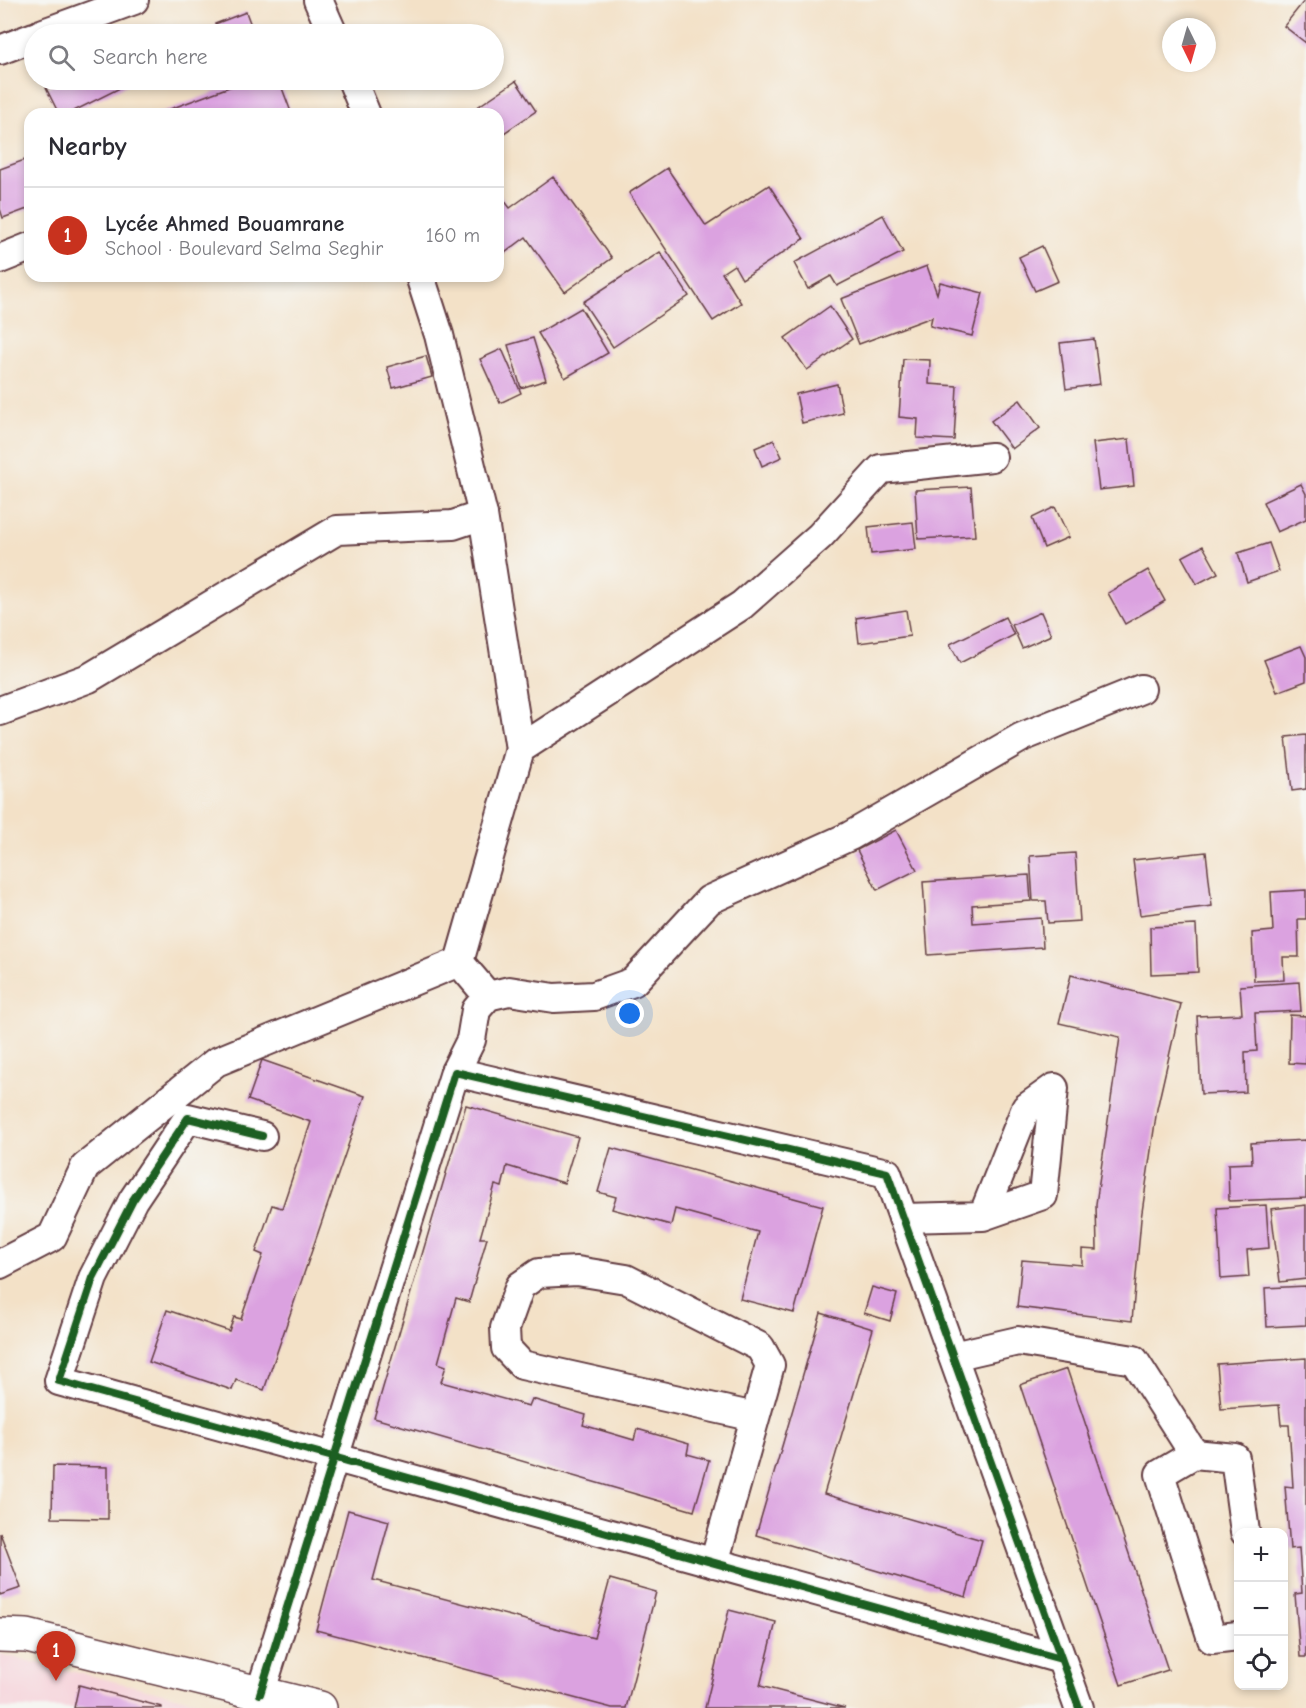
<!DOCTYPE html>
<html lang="en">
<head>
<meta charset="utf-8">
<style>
	:root { --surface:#fff; --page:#f7f7f7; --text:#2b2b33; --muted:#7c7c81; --line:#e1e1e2; --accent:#c8321e }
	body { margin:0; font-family:"Comic Neue",sans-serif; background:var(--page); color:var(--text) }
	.controls { position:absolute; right:18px; bottom:18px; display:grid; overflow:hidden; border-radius:12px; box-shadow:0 3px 9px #0003 }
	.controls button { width:54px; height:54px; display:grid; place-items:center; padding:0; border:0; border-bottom:2px solid var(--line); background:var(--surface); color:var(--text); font:30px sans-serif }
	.compass { position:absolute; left:1162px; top:18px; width:54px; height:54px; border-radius:50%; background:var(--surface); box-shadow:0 3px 9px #0003; rotate:175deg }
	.you { position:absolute; left:630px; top:1014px; width:21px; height:21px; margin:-15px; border:4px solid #fff; border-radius:50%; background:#1a73e8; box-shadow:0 0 0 9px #1a73e833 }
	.badge { display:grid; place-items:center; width:39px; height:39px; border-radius:50%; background:var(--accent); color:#fff; font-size:20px; font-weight:700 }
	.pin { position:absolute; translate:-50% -50px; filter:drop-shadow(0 2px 3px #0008) }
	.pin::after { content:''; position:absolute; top:32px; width:21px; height:18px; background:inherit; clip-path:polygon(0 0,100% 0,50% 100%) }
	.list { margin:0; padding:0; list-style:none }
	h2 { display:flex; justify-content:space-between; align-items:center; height:78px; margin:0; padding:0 24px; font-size:26px }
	h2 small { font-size:20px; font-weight:400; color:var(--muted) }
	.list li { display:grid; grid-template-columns:39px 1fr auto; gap:18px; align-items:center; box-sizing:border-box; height:96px; padding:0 24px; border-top:2px solid var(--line) }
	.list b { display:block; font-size:22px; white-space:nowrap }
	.list p { margin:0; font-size:20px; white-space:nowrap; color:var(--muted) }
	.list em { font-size:20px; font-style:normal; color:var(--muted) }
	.icon { flex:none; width:33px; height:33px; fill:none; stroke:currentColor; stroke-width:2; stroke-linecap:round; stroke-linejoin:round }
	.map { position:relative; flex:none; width:1306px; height:1708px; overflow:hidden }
	.search { position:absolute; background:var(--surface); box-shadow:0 3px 9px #0003; left:24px; top:24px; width:480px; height:66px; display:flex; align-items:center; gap:15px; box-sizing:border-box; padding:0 21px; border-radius:33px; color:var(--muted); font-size:22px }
	.panel { position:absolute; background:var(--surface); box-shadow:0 3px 9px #0003; left:24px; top:108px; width:480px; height:174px; border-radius:18px }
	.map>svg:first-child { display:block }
	.built { fill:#f6cfd8 }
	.building { fill:#dba2e0 }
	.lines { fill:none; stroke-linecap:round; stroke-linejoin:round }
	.minor-casing { stroke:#633c42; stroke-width:32 }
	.secondary-casing { stroke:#633c42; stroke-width:36 }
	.minor { stroke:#fff; stroke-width:28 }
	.secondary { stroke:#fff; stroke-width:33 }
	.cycleway-casing { stroke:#f6f6f2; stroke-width:11 }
	.cycleway { stroke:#1b5e20; stroke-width:8 }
</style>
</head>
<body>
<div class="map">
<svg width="1306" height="1708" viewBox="0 0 1306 1708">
	<rect width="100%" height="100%" fill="#f6f6f2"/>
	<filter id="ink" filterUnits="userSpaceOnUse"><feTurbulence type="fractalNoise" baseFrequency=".0167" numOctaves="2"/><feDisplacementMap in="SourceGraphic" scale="12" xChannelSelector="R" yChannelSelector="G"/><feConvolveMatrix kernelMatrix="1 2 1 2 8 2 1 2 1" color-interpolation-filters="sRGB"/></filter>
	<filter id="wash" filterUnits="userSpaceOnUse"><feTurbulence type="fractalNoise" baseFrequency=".008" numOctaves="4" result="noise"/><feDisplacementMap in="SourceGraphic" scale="24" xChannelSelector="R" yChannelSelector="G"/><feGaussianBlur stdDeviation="1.35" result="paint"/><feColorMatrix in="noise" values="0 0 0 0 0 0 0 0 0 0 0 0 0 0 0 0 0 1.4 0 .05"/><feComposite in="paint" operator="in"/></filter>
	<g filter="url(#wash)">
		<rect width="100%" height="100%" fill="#f3e1c7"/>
		<!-- built -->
		<path class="built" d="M 0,1654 L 225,1708 L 0,1708 Z"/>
		<g id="blocks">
			<!-- building -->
			<g class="building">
				<path d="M 1304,1 L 1306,3 L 1306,43 L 1284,26 Z"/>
				<path d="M 246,12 L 252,28 L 258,25 L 262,34 L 219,34 L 215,24 Z"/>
				<path d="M 63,80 L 131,80 L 132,82 L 68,114 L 59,114 L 46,88 Z"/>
				<path d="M 235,80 L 279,80 L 291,112 L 157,114 L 237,84 Z"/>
				<path d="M 516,81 L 536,111 L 498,137 L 498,114 L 467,114 Z"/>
				<path d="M 30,158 L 30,208 L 3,218 L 0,209 L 0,169 Z"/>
				<path d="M 667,168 L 706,226 L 769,185 L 804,239 L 742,279 L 734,265 L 722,273 L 741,303 L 713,321 L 629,193 Z"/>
				<path d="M 553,177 L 612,258 L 565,292 L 526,237 L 498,258 L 498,192 L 510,208 Z"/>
				<path d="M 883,215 L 903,252 L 837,286 L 831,276 L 808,289 L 794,263 Z"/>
				<path d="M 1042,246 L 1058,281 L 1035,291 L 1019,257 Z"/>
				<path d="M 660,252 L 689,296 L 613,347 L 583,302 Z"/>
				<path d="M 927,266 L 937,294 L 940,282 L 983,293 L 972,336 L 930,326 L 932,317 L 859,344 L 841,299 Z"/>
				<path d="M 830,306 L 852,339 L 807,370 L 785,338 Z"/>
				<path d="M 581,308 L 608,353 L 565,378 L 538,333 Z"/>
				<path d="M 533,338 L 546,380 L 521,388 L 508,345 Z"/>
				<path d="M 1094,339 L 1100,384 L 1066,389 L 1060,343 Z"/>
				<path d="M 502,349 L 521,393 L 500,403 L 480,359 Z"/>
				<path d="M 426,356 L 432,377 L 393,388 L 387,367 Z"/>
				<path d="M 903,359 L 930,360 L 929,384 L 957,386 L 954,440 L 917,438 L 918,419 L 899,417 Z"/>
				<path d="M 837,384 L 843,413 L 802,423 L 796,394 Z"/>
				<path d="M 1020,400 L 1040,428 L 1012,449 L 991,421 Z"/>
				<path d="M 1129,439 L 1134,486 L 1099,490 L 1093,443 Z"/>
				<path d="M 774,440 L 782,457 L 762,466 L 755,448 Z"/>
				<path d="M 1301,484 L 1306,494 L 1306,519 L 1277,532 L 1263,502 Z"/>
				<path d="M 971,487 L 975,536 L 918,539 L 915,490 Z"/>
				<path d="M 1055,507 L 1069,537 L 1044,548 L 1032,518 Z"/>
				<path d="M 913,522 L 916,549 L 871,554 L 868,527 Z"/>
				<path d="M 1269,543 L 1279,571 L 1247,582 L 1238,553 Z"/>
				<path d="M 1203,546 L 1218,573 L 1197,584 L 1182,557 Z"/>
				<path d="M 1148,570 L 1165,601 L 1125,624 L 1108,593 Z"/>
				<path d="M 906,610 L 910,636 L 859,643 L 856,618 Z"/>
				<path d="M 1041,612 L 1051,635 L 1022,648 L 1012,625 Z"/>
				<path d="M 1005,617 L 1014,635 L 960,663 L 950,644 Z"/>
				<path d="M 1301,646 L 1306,657 L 1306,681 L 1277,692 L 1264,660 Z"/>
				<path d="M 1306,735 L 1306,789 L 1292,791 L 1286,737 Z"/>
				<path d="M 896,830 L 917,870 L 877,890 L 857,850 Z"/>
				<path d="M 1206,852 L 1212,906 L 1140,915 L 1133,860 Z"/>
				<path d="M 1075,853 L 1080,921 L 1048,923 L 1046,901 L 1033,901 L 1030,856 Z"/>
				<path d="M 1029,875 L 1031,901 L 972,905 L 973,923 L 1041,918 L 1043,947 L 928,955 L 923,882 Z"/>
				<path d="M 1306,890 L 1306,919 L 1298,919 L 1299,957 L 1283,957 L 1284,980 L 1254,981 L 1252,933 L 1273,931 L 1271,892 Z"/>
				<path d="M 1196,925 L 1198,972 L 1151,974 L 1150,927 Z"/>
				<path d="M 1071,975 L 1181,1004 L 1157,1109 L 1141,1219 L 1132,1321 L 1017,1307 L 1022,1260 L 1082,1265 L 1082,1249 L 1097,1250 L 1096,1204 L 1120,1037 L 1059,1023 Z"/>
				<path d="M 1299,982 L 1301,1011 L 1255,1013 L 1257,1051 L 1245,1052 L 1246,1092 L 1201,1094 L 1197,1016 L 1242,1014 L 1240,986 Z"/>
				<path d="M 1290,1015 L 1306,1016 L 1306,1064 L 1289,1063 Z"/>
				<path d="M 262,1060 L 365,1096 L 264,1390 L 236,1380 L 232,1390 L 149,1362 L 167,1310 L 229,1331 L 234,1317 L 241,1319 L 263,1255 L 256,1252 L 272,1205 L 282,1208 L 311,1122 L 248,1100 Z"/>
				<path d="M 466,1105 L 578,1137 L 564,1183 L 507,1166 L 502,1187 L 495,1185 L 480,1238 L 487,1238 L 469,1302 L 456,1298 L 438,1363 L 446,1366 L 441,1382 L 529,1406 L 532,1399 L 586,1415 L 583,1425 L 634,1440 L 637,1429 L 689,1444 L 687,1454 L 709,1460 L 694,1511 L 374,1418 Z"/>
				<path d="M 1306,1140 L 1306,1198 L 1229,1201 L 1228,1164 L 1252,1163 L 1251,1143 Z"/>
				<path d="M 611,1148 L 823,1206 L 794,1313 L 740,1299 L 758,1232 L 675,1209 L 671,1225 L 612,1209 L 616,1197 L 598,1192 Z"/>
				<path d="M 1266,1205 L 1269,1248 L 1247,1250 L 1249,1277 L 1221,1279 L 1217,1208 Z"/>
				<path d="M 1306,1205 L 1306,1279 L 1280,1282 L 1271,1209 Z"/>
				<path d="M 1306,1286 L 1306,1325 L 1267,1327 L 1265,1288 Z"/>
				<path d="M 872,1287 L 897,1294 L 890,1321 L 864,1313 Z"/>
				<path d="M 821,1313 L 873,1329 L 824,1494 L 982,1540 L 966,1597 L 756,1535 Z"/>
				<path d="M 1306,1358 L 1306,1657 L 1300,1657 L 1295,1594 L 1302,1593 L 1299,1548 L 1290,1549 L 1285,1486 L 1293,1487 L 1289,1425 L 1281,1425 L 1279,1405 L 1221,1409 L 1217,1364 Z"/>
				<path d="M 1067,1369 L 1168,1670 L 1121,1685 L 1020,1385 Z"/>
				<path d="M 53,1466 L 108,1467 L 108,1519 L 52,1518 Z"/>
				<path d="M 348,1510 L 389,1521 L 373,1580 L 594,1638 L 610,1579 L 656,1592 L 626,1708 L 612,1708 L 316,1630 Z"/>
				<path d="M 0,1533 L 21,1588 L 0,1595 Z"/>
				<path d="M 729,1610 L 776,1622 L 760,1686 L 845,1708 L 705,1708 Z"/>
				<path d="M 79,1685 L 162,1707 L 162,1708 L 74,1708 Z"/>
			</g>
		</g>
	</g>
	<g filter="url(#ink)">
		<use href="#blocks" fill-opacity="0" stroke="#633c42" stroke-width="1.5"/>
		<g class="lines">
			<!-- minor casing -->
			<g class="minor-casing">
				<g id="minor">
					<path d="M 318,0 L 333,34"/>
					<path d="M 41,34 L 134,0"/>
					<path d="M 0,50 L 34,37"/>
					<path d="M 352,80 L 366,114"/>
					<path d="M 0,259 L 30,247"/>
					<path d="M 420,276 L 439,335 L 483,515 L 520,749"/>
					<path d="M 0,711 L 89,678 L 337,530 L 453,525 L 483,515"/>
					<path d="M 488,996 L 459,962 L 520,749 L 742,605 L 820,536 L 881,469 L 992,457"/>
					<path d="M 455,1072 L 471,1040 L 476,1010 L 488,996 L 509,991 L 554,998 L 594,996 L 633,982 L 709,900 L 850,836 L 1022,737 L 1141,689"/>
					<path d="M 262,1136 L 188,1118 L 133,1200 L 93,1278 L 59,1381 L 1061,1659"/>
					<path d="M 903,1218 L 983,1216 L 1043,1195 L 1054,1088 L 1026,1108 L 983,1216"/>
					<path d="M 0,1264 L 52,1237 L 85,1167 L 216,1062 L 459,962"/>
					<path d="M 953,1356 L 1018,1341 L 1134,1360 L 1194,1454"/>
					<path d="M 714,1563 L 770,1365 L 760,1347 L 626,1279 L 577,1271 L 539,1273 L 520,1286 L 505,1328 L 506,1348 L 522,1365 L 755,1417"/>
					<path d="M 1238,1636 L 1212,1639 L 1160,1474 L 1194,1454 L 1235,1458 L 1245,1532"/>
					<path d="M 260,1694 L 455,1072 L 887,1173 L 1079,1708"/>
				</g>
			</g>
			<!-- secondary casing -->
			<g class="secondary-casing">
				<path id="secondary" d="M 0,1635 L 27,1636 L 320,1708"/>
			</g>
			<!-- minor -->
			<use href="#minor" class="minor"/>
			<!-- secondary -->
			<use href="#secondary" class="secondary"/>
			<!-- cycleway casing -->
			<g class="cycleway-casing">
				<g id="cycleway">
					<path d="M 262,1136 L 188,1118 L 133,1200 L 93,1278 L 59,1381 L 1061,1659"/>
					<path d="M 260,1694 L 455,1072 L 887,1173 L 1079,1708"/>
				</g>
			</g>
			<!-- cycleway -->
			<use href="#cycleway" class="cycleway"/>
		</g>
	</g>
</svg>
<div class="controls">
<button>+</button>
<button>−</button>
<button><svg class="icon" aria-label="locate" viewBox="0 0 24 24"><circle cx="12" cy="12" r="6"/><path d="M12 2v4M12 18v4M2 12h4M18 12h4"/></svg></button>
</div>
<svg class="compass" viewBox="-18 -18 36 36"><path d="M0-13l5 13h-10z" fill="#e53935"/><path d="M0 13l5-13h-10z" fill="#7c7c81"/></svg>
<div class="you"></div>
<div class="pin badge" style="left:56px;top:1681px">1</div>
<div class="search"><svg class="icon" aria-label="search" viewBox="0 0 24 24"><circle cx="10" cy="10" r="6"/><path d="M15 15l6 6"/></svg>Search here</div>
<section class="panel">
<h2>Nearby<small></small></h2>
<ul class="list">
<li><span class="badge">1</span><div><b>Lycée Ahmed Bouamrane</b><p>School · Boulevard Selma Seghir</p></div><em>160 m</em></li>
</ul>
</section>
</div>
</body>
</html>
